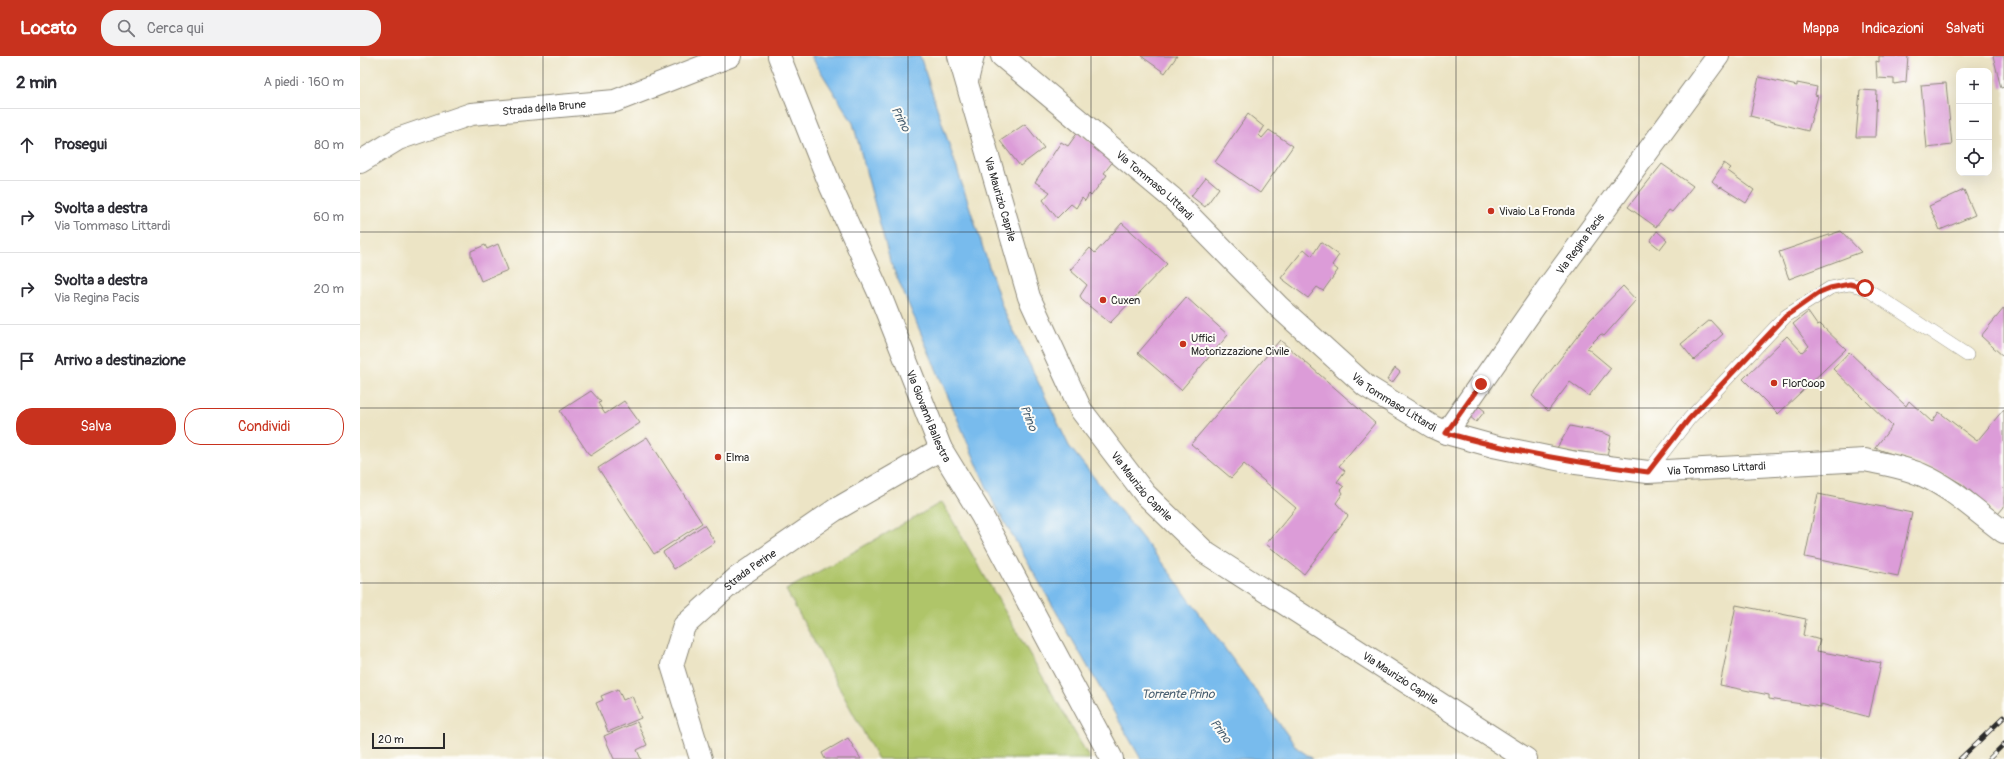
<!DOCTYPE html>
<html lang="it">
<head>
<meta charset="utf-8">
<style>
	:root { --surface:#fff; --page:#f2f2f3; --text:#2b2b33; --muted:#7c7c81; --line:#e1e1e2; --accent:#c8321e }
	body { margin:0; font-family:Pangolin,sans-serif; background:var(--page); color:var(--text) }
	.controls { position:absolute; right:12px; top:12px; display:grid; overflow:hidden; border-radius:8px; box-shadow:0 4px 16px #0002 }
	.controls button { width:36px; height:36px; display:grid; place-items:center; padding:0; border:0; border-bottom:1px solid var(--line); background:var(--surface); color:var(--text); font:20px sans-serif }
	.scale { position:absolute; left:12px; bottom:10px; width:73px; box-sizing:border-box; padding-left:4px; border:2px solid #2b2b2b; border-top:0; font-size:11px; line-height:14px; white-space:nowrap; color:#2b2b2b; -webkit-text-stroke:3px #fdfcf7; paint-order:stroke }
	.stop { position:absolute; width:12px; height:12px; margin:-9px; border:3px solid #c8321e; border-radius:50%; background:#fff }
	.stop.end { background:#c8321e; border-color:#fff; box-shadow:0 1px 4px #0008 }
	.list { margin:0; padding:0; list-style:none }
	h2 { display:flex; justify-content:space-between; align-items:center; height:52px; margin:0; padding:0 16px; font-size:17px }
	h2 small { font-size:13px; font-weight:400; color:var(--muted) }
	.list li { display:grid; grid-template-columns:26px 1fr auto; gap:12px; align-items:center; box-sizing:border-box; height:72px; padding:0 16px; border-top:1px solid var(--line) }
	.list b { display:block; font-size:15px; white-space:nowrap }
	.list p { margin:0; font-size:13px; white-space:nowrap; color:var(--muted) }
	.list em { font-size:13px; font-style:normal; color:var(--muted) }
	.actions { display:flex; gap:8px; padding:12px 16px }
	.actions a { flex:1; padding:9px 0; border:1px solid var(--accent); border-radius:16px; text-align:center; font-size:14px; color:var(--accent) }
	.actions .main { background:var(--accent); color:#fff }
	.icon { flex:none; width:22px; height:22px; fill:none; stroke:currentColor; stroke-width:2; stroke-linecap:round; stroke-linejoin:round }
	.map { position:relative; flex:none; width:1644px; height:703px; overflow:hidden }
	header { display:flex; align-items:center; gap:24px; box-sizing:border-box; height:56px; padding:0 20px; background:var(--accent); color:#fff }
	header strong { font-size:19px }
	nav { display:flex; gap:22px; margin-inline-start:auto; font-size:14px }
	.search { width:280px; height:36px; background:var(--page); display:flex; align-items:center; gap:10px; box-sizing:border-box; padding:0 14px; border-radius:16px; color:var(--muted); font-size:15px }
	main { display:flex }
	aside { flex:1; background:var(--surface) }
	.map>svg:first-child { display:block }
	.green { fill:#afc569; stroke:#6d784a }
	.water { fill:#78bbed; stroke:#52738c }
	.building { fill:#dc9cd8 }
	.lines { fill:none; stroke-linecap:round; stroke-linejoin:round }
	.service-casing { stroke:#8c8878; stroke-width:14 }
	.minor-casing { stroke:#8c8878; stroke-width:24 }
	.secondary-casing { stroke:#8c8878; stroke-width:24 }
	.service { stroke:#fff; stroke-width:13 }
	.minor { stroke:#fff; stroke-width:22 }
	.secondary { stroke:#fff; stroke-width:22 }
	.rail-casing { stroke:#2b2b2b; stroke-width:4.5 }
	.rail { stroke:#fdfcf7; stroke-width:3; stroke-dasharray:9; stroke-linecap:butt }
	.route { stroke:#c8321e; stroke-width:5 }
	.grid { fill:none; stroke:#2b2b2b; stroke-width:1; stroke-opacity:0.55 }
	.poi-dot { fill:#c8321e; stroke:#fdfcf7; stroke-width:1.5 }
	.labels { text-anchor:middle; stroke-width:4; stroke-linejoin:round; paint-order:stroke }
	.street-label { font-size:11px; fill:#2b2b2b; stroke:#fdfcf7 }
	.poi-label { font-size:11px; fill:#2b2b2b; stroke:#fdfcf7; text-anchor:start }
	.water-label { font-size:12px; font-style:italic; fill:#465d6f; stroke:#fdfcf7 }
</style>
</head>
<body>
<header>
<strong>Locato</strong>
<div class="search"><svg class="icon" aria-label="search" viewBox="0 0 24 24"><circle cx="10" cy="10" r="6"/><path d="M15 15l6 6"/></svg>Cerca qui</div>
<nav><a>Mappa</a><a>Indicazioni</a><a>Salvati</a></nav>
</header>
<main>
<aside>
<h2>2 min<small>A piedi · 160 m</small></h2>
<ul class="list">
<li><svg class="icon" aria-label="ahead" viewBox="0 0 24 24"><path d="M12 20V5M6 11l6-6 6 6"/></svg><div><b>Prosegui</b></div><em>80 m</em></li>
<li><svg class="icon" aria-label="right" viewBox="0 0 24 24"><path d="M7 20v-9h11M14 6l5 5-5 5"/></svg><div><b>Svolta a destra</b><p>Via Tommaso Littardi</p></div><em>60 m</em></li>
<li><svg class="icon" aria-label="right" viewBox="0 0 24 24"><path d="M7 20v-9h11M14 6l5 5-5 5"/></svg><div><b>Svolta a destra</b><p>Via Regina Pacis</p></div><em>20 m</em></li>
<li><svg class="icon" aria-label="arrive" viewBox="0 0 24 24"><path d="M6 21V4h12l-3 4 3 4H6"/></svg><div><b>Arrivo a destinazione</b></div></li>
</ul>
<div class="actions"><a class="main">Salva</a><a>Condividi</a></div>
</aside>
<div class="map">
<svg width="1644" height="703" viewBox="0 0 1644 703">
	<rect width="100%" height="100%" fill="#fdfcf7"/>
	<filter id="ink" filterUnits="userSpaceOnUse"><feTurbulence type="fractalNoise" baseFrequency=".025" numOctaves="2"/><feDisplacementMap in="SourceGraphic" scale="8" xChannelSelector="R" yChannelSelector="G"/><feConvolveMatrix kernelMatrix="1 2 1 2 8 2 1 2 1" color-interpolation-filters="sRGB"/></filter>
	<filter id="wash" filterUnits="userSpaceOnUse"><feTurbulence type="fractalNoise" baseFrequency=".012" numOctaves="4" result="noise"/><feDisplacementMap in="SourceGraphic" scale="16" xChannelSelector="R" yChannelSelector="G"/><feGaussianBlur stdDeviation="0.9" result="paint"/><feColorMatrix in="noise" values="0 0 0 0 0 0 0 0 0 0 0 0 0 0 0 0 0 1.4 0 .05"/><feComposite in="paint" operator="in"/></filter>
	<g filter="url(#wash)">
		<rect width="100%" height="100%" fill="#ece4c5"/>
		<!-- green -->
		<path class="green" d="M 582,446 L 730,703 L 518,703 L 426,534 Z"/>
		<!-- water -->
		<path class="water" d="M 451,0 L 560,0 L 643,253 L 709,390 L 810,517 L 937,692 L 953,703 L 781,703 L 633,446 L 530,205 L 493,67 Z"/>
		<g id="blocks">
			<!-- building -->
			<g class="building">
				<path d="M 781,0 L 817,0 L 805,17 Z"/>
				<path d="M 1519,0 L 1548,0 L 1546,26 L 1534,28 L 1534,23 L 1517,22 L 1516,5 L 1519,6 Z"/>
				<path d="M 1633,0 L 1644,0 L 1644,31 L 1641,32 Z"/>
				<path d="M 1399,21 L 1437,30 L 1437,27 L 1457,31 L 1455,39 L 1458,40 L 1448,75 L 1390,60 Z"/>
				<path d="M 1586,27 L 1592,89 L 1567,92 L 1561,29 Z"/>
				<path d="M 1500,34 L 1517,35 L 1515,81 L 1496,81 Z"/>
				<path d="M 888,58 L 904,71 L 899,79 L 902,82 L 909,74 L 933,90 L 900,137 L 855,106 Z"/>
				<path d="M 665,68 L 684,92 L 660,110 L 640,85 Z"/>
				<path d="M 718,76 L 754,104 L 744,117 L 747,119 L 731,140 L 729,138 L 725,145 L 722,142 L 716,152 L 711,148 L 697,162 L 683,144 L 690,136 L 675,126 L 701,86 L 708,90 Z"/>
				<path d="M 1364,107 L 1371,112 L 1368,115 L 1394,134 L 1386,147 L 1361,131 L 1360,132 L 1352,125 Z"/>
				<path d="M 1302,108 L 1333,130 L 1312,156 L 1309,154 L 1296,171 L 1268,151 Z"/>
				<path d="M 846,121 L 859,132 L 845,151 L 831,140 Z"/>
				<path d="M 1604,134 L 1615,159 L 1580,174 L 1569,150 Z"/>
				<path d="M 762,167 L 807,208 L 750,267 L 723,245 L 720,240 L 727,229 L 710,214 L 730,192 L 735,197 Z"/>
				<path d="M 1297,175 L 1307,184 L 1300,193 L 1290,185 Z"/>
				<path d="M 1481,175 L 1501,196 L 1429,223 L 1419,196 Z"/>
				<path d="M 961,186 L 979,199 L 972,209 L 978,214 L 963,235 L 957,231 L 948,242 L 921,222 L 944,193 L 952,200 Z"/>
				<path d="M 138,188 L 148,214 L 121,225 L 111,200 L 111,195 L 125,189 L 127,193 Z"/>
				<path d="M 1263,230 L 1276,244 L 1244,280 L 1241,278 L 1227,292 L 1251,312 L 1229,340 L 1210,326 L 1188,355 L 1172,340 L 1192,313 L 1230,264 Z"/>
				<path d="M 826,241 L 868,279 L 821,334 L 778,297 Z"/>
				<path d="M 1644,252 L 1644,301 L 1621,280 Z"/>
				<path d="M 1448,256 L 1457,269 L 1460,268 L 1486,293 L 1418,358 L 1383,323 L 1427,280 L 1442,296 L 1449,290 L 1433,268 Z"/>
				<path d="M 1350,264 L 1363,278 L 1334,304 L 1321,288 Z"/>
				<path d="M 920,284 L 1015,367 L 979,410 L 985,415 L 977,426 L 984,431 L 981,434 L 983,437 L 976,447 L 988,460 L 944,518 L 906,488 L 936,452 L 884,408 L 871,422 L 831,388 Z"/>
				<path d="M 1489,296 L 1546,350 L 1549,345 L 1572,366 L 1579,356 L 1617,385 L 1644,353 L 1644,451 L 1638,458 L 1602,428 L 1577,414 L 1515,392 L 1532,370 L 1473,313 Z"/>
				<path d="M 1035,312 L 1040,316 L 1032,327 L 1027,324 Z"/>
				<path d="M 231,335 L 241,346 L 238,347 L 245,358 L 264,345 L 280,367 L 230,400 L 200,355 Z"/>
				<path d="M 1116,348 L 1125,355 L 1116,366 L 1108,359 Z"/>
				<path d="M 1210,370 L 1244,377 L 1251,380 L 1247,400 L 1197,392 Z"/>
				<path d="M 287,381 L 342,467 L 294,498 L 238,412 Z"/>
				<path d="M 1458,438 L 1552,457 L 1538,520 L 1445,501 Z"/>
				<path d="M 344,469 L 355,486 L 314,513 L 303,496 Z"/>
				<path d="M 1376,549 L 1446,563 L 1443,579 L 1460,584 L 1457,595 L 1521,607 L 1509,661 L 1461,648 L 1461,651 L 1409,643 L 1409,639 L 1360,629 Z"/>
				<path d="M 258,633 L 263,644 L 272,640 L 281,662 L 248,676 L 236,647 L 243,644 L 241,640 Z"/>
				<path d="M 277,666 L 287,689 L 277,694 L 281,703 L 254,703 L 244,680 Z"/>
				<path d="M 488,682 L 501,703 L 465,703 L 462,697 Z"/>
			</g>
		</g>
	</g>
	<g filter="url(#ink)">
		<use href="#blocks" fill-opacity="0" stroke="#8c8878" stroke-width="1"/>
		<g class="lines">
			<!-- service casing -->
			<g class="service-casing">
				<path id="service" d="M 1288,416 L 1329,363 L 1426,260 L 1470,232 L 1490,228 L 1505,232 L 1607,299"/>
			</g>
			<!-- minor casing -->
			<g class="minor-casing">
				<g id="minor">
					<path id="s1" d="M 419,0 L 471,131 L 520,239 L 581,393 L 622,460 L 752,703"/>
					<path id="s2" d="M 642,0 L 812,142 L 919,251 L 1006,330 L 1073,371 L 1086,377 L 1133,390 L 1216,407 L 1288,416 L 1505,404 C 1524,408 1544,411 1562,419 C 1592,432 1618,457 1644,476"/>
					<path d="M 607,25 L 613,0"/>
					<path id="s3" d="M 0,106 L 38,83 L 111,58 L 255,45 L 370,0"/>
					<path id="s4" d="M 1086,377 L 1186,234 L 1358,0"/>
					<path id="s5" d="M 341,703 L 312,609 L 324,570 L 378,521 L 475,454 L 581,393"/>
				</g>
			</g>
			<!-- secondary casing -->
			<g class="secondary-casing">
				<g id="secondary">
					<path id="s6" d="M 599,0 L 669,241 L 721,354 L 785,438 L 846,497 L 1166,703"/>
				</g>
			</g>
			<!-- service -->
			<use href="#service" class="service"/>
			<!-- minor -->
			<use href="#minor" class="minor"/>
			<!-- secondary -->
			<use href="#secondary" class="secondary"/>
			<!-- rail casing -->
			<g class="rail-casing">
				<g id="rail">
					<path d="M 1600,703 L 1644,661"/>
					<path d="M 1629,703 L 1644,688"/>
				</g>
			</g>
			<!-- rail -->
			<use href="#rail" class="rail"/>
		</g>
	</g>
	<g class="lines" filter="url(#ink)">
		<!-- route -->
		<path class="route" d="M 1121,328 L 1086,377 C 1153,396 1219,407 1288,416 L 1329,363 L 1426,260 L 1460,236 L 1470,232 L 1490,228 L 1505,232"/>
	</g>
	<!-- grid -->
	<path class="grid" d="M 183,0 L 183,703M 365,0 L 365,703M 548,0 L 548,703M 731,0 L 731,703M 913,0 L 913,703M 1096,0 L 1096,703M 1279,0 L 1279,703M 1461,0 L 1461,703M 0,176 L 1644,176M 0,352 L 1644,352M 0,527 L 1644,527"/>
	<!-- markers -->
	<g class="poi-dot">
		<circle cx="1131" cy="155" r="4"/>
		<circle cx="743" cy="244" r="4"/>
		<circle cx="823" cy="288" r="4"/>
		<circle cx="1414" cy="327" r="4"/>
		<circle cx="358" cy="401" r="4"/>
	</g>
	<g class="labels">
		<!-- street labels -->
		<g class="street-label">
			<text dy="4" stroke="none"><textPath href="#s3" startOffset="195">Strada della Brune</textPath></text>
			<text dy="4" stroke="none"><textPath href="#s2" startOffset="200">Via Tommaso Littardi</textPath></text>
			<text dy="4" stroke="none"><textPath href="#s6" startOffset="149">Via Maurizio Caprile</textPath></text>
			<text dy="4" stroke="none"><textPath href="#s4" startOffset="232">Via Regina Pacis</textPath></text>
			<text dy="4" stroke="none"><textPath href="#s2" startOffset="524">Via Tommaso Littardi</textPath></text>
			<text dy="4" stroke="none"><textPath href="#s1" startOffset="390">Via Giovanni Ballestra</textPath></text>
			<text dy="4" stroke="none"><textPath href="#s2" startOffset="859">Via Tommaso Littardi</textPath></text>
			<text dy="4" stroke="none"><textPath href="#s6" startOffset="473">Via Maurizio Caprile</textPath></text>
			<text dy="4" stroke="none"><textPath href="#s5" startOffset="226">Strada Perine</textPath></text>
			<text dy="4" stroke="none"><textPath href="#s6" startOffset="797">Via Maurizio Caprile</textPath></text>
		</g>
		<!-- poi labels -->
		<g class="poi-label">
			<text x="1139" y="159">Vivaio La Fronda</text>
			<text x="751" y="248">Cuxen</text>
			<text x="831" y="286">Uffici<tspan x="831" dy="13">Motorizzazione Civile</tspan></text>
			<text x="1422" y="331">FlorCoop</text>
			<text x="366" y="405">Elma</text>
		</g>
		<!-- water labels -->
		<g class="water-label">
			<text transform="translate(541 63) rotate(62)" y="4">Prino</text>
			<text transform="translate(669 362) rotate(69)" y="4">Prino</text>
			<text x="818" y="642">Torrente Prino</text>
			<text transform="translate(861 675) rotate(53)" y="4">Prino</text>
		</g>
	</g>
</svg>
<div class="controls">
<button>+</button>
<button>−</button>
<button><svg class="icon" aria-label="locate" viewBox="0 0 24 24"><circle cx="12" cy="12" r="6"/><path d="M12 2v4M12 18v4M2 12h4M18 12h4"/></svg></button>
</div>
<div class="scale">20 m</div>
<div class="stop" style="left:1505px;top:232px"></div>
<div class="stop end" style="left:1121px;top:328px"></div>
</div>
</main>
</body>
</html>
